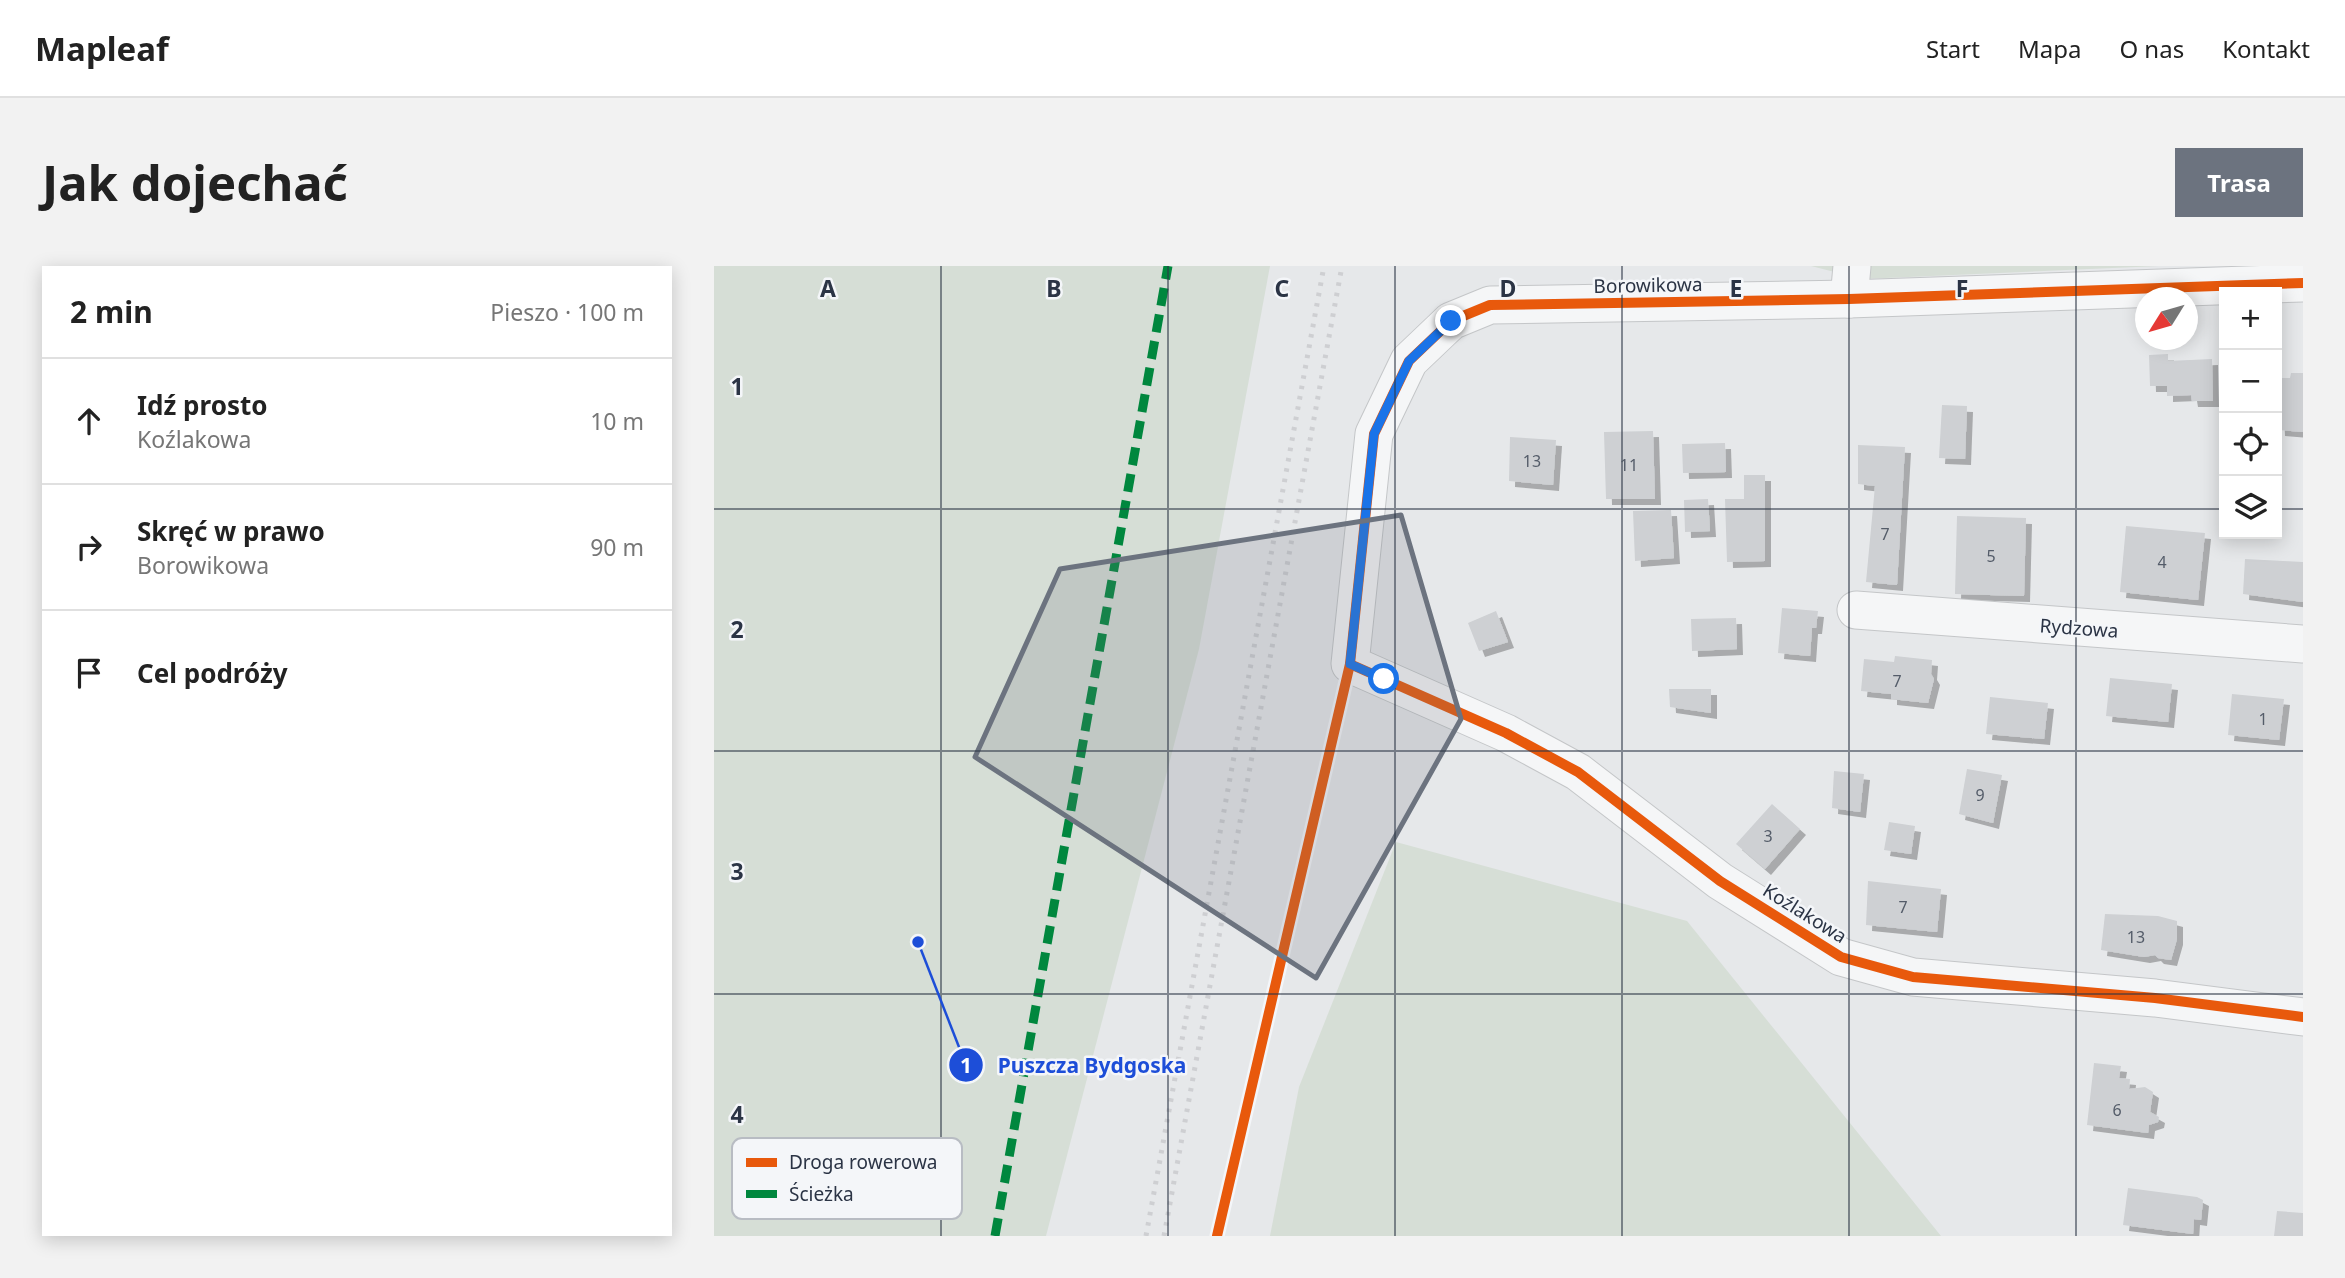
<!DOCTYPE html>
<html lang="pl">
<head>
<meta charset="utf-8">
<style>
	:root { --surface:#fff; --page:#f2f2f2; --text:#222; --muted:#767676; --line:#e0e0e0; --accent:#6c737f }
	body { margin:0; font-family:"Noto Sans",sans-serif; background:var(--page); color:var(--text) }
	.controls { position:absolute; right:21px; top:21px; display:grid; overflow:hidden; border-radius:0px; box-shadow:0 4px 18px #0003 }
	.controls button { width:63px; height:63px; display:grid; place-items:center; padding:0; border:0; border-bottom:2px solid var(--line); background:var(--surface); color:var(--text); font:35px sans-serif }
	.compass { position:absolute; left:1421px; top:21px; width:63px; height:63px; border-radius:50%; background:var(--surface); box-shadow:0 4px 18px #0003; rotate:233deg }
	.stop { position:absolute; width:21px; height:21px; margin:-16px; border:5px solid #1a73e8; border-radius:50%; background:#fff }
	.stop.end { background:#1a73e8; border-color:#fff; box-shadow:0 2px 7px #0008 }
	.list { margin:0; padding:0; list-style:none }
	h2 { display:flex; justify-content:space-between; align-items:center; height:91px; margin:0; padding:0 28px; font-size:30px }
	h2 small { font-size:23px; font-weight:400; color:var(--muted) }
	.list li { display:grid; grid-template-columns:46px 1fr auto; gap:21px; align-items:center; box-sizing:border-box; height:126px; padding:0 28px; border-top:2px solid var(--line) }
	.list b { display:block; font-size:26px; white-space:nowrap }
	.list p { margin:0; font-size:23px; white-space:nowrap; color:var(--muted) }
	.list em { font-size:23px; font-style:normal; color:var(--muted) }
	.icon { flex:none; width:38px; height:38px; fill:none; stroke:currentColor; stroke-width:2; stroke-linecap:round; stroke-linejoin:round }
	.map { position:relative; flex:none; width:1589px; height:970px; overflow:hidden; border-radius:0px }
	header { display:flex; align-items:center; gap:42px; box-sizing:border-box; height:98px; padding:0 35px; background:var(--surface); border-bottom:2px solid var(--line) }
	header strong { font-size:33px }
	nav { display:flex; gap:38px; margin-inline-start:auto; font-size:24px }
	.intro { display:flex; align-items:center; justify-content:space-between; box-sizing:border-box; height:168px; padding:0 42px }
	h1 { margin:0; font-size:49px }
	.button { padding:18px 32px; border-radius:0px; background:var(--accent); color:#fff; font-size:24px; font-weight:700 }
	main { display:flex; gap:42px; padding:0 42px }
	aside { flex:1; background:var(--surface); border-radius:0px; box-shadow:0 4px 18px #0003 }
	.map>svg:first-child { display:block }
	.green { fill:#d6ded6 }
	.building { fill:#ced0d3; filter:url(#shadow) }
	.lines { fill:none; stroke-linecap:round; stroke-linejoin:round }
	.minor-casing { stroke:#c4c6c8; stroke-width:39 }
	.minor { stroke:#f5f6f7; stroke-width:37 }
	.rail { stroke:#cecfd2; stroke-width:5; stroke-dasharray:3.5 7; stroke-linecap:butt }
	.quiet { stroke:#00873e; stroke-width:9; stroke-dasharray:18 9; stroke-linecap:butt }
	.cycleway-casing { stroke:#f4f6f9; stroke-width:15 }
	.cycleway { stroke:#e8590c; stroke-width:10 }
	.route { stroke:#1a73e8; stroke-width:9 }
	.marked { fill:#6c737f; fill-opacity:0.2; stroke:#6c737f; stroke-width:5; stroke-linejoin:round }
	.grid { fill:none; stroke:#2b3445; stroke-width:2; stroke-opacity:0.55 }
	.labels { text-anchor:middle; stroke-width:5; stroke-linejoin:round; paint-order:stroke }
	.number-label { font-size:16px; fill:#545c69 }
	.street-label { font-size:19px; fill:#2b3445; stroke:#f4f6f9 }
	.key { fill:#f4f6f9; stroke:#b8bcc3; stroke-width:2 }
	.key-label { font-size:19px; fill:#2b3445 }
	.grid-label { font-size:23px; text-anchor:middle; font-weight:bold; fill:#2b3445; stroke:#f4f6f9; stroke-width:5; stroke-linejoin:round; paint-order:stroke }
	.leader { fill:none; stroke:#1d4ed8; stroke-width:2.5 }
	.callout-dot { fill:#1d4ed8; stroke:#f4f6f9; stroke-width:2.5 }
	.mark-label { font-size:21px; text-anchor:middle; font-weight:bold; fill:#fff }
	.callout-label { font-size:21px; text-anchor:middle; font-weight:bold; fill:#1d4ed8; stroke:#f4f6f9; stroke-width:5; stroke-linejoin:round; paint-order:stroke }
</style>
</head>
<body>
<header>
<strong>Mapleaf</strong>
<nav><a>Start</a><a>Mapa</a><a>O nas</a><a>Kontakt</a></nav>
</header>
<div class="intro"><h1>Jak dojechać</h1><a class="button">Trasa</a></div>
<main>
<aside>
<h2>2 min<small>Pieszo · 100 m</small></h2>
<ul class="list">
<li><svg class="icon" aria-label="ahead" viewBox="0 0 24 24"><path d="M12 20V5M6 11l6-6 6 6"/></svg><div><b>Idź prosto</b><p>Koźlakowa</p></div><em>10 m</em></li>
<li><svg class="icon" aria-label="right" viewBox="0 0 24 24"><path d="M7 20v-9h11M14 6l5 5-5 5"/></svg><div><b>Skręć w prawo</b><p>Borowikowa</p></div><em>90 m</em></li>
<li><svg class="icon" aria-label="arrive" viewBox="0 0 24 24"><path d="M6 21V4h12l-3 4 3 4H6"/></svg><div><b>Cel podróży</b></div></li>
</ul>
</aside>
<div class="map">
<svg width="1589" height="970" viewBox="0 0 1589 970">
	<defs>
		<filter id="shadow"><feDropShadow dx="6" dy="6" stdDeviation="0" flood-color="#0004"/></filter>
	</defs>
	<rect width="100%" height="100%" fill="#e6e8ea"/>
	<!-- green -->
	<g class="green">
		<path d="M 0,0 L 556,0 L 485,383 L 332,970 L 0,970 Z"/>
		<path d="M 1097,0 L 1445,0 L 1148,13 Z"/>
		<path d="M 682,576 L 973,655 L 1227,970 L 556,970 L 585,821 Z"/>
	</g>
	<!-- building -->
	<g class="building">
		<path d="M 1454,88 L 1454,95 L 1498,93 L 1499,135 L 1478,135 L 1477,129 L 1453,130 L 1453,120 L 1436,120 L 1435,89 Z"/>
		<path d="M 1577,107 L 1589,107 L 1589,166 L 1565,164 L 1563,115 L 1567,116 L 1567,112 L 1576,112 Z"/>
		<path d="M 1228,139 L 1253,140 L 1251,193 L 1225,192 Z"/>
		<path d="M 939,165 L 941,233 L 892,233 L 890,166 Z"/>
		<path d="M 796,171 L 842,174 L 839,219 L 795,215 Z"/>
		<path d="M 1011,177 L 1012,206 L 969,207 L 968,178 Z"/>
		<path d="M 1144,179 L 1191,181 L 1183,319 L 1152,316 L 1161,220 L 1144,218 Z"/>
		<path d="M 1030,209 L 1051,209 L 1051,295 L 1013,296 L 1011,233 L 1030,233 Z"/>
		<path d="M 994,233 L 996,265 L 971,266 L 970,234 Z"/>
		<path d="M 957,244 L 960,292 L 921,295 L 919,245 Z"/>
		<path d="M 1243,250 L 1312,252 L 1310,330 L 1241,328 Z"/>
		<path d="M 1412,260 L 1491,267 L 1484,334 L 1406,326 Z"/>
		<path d="M 1531,293 L 1589,296 L 1589,336 L 1529,328 Z"/>
		<path d="M 1068,342 L 1104,345 L 1102,362 L 1098,362 L 1096,390 L 1064,387 Z"/>
		<path d="M 782,345 L 794,376 L 765,385 L 754,357 Z"/>
		<path d="M 1022,352 L 1023,383 L 978,385 L 977,353 Z"/>
		<path d="M 1181,390 L 1218,394 L 1217,408 L 1220,413 L 1214,437 L 1177,433 L 1177,428 L 1147,425 L 1150,393 L 1180,396 Z"/>
		<path d="M 1396,412 L 1458,418 L 1454,456 L 1392,450 Z"/>
		<path d="M 955,423 L 997,423 L 997,447 L 956,441 Z"/>
		<path d="M 1518,428 L 1570,433 L 1565,474 L 1514,469 Z"/>
		<path d="M 1276,431 L 1334,437 L 1330,473 L 1272,468 Z"/>
		<path d="M 1253,503 L 1288,509 L 1279,557 L 1245,548 Z"/>
		<path d="M 1120,505 L 1150,508 L 1146,546 L 1118,542 Z"/>
		<path d="M 1058,538 L 1086,563 L 1051,603 L 1022,578 Z"/>
		<path d="M 1175,556 L 1201,560 L 1197,588 L 1170,584 Z"/>
		<path d="M 1154,615 L 1227,623 L 1223,666 L 1152,659 Z"/>
		<path d="M 1391,648 L 1444,650 L 1463,655 L 1463,673 L 1457,694 L 1444,692 L 1441,689 L 1430,691 L 1387,684 Z"/>
		<path d="M 1380,797 L 1407,800 L 1405,812 L 1416,813 L 1415,823 L 1431,821 L 1439,826 L 1436,846 L 1445,851 L 1444,856 L 1435,859 L 1434,867 L 1373,859 Z"/>
		<path d="M 1414,922 L 1483,931 L 1489,934 L 1487,954 L 1480,953 L 1479,968 L 1409,959 Z"/>
		<path d="M 1563,945 L 1589,947 L 1589,970 L 1560,970 Z"/>
	</g>
	<g class="lines">
		<!-- minor casing -->
		<g class="minor-casing">
			<g id="minor">
				<path d="M 1589,17 L 1135,33 L 776,39 L 737,55 L 695,95 L 660,168 L 636,398 L 792,467 L 864,506 L 1006,615 L 1127,691 L 1199,711 L 1441,732 L 1589,751"/>
				<path d="M 1135,33 L 1138,0"/>
				<path d="M 1142,344 L 1589,378"/>
			</g>
		</g>
		<!-- minor -->
		<use href="#minor" class="minor"/>
		<!-- rail -->
		<g class="rail">
			<path d="M 432,970 L 610,0"/>
			<path d="M 450,970 L 628,0"/>
		</g>
		<!-- quiet -->
		<path class="quiet" d="M 281,970 L 454,0"/>
		<!-- cycleway casing -->
		<g class="cycleway-casing">
			<g id="cycleway">
				<path d="M 636,398 L 792,467 L 864,506 L 1006,615 L 1127,691 L 1199,711 L 1441,732 L 1589,751"/>
				<path d="M 503,970 L 636,398 L 660,168 L 695,95 L 737,55 L 776,39 L 1135,33 L 1589,17"/>
			</g>
		</g>
		<!-- cycleway -->
		<use href="#cycleway" class="cycleway"/>
	</g>
	<g class="lines">
		<!-- route -->
		<path class="route" d="M 670,413 L 636,398 L 660,168 L 695,95 L 737,55"/>
	</g>
	<!-- marked area -->
	<path class="marked" d="M 687,249 L 747,453 L 602,712 L 261,491 L 346,303 Z"/>
	<!-- grid -->
	<path class="grid" d="M 227,0 L 227,970M 454,0 L 454,970M 681,0 L 681,970M 908,0 L 908,970M 1135,0 L 1135,970M 1362,0 L 1362,970M 0,243 L 1510,243M 1563,243 L 1589,243M 0,485 L 1589,485M 0,728 L 1589,728"/>
	<g class="labels">
		<!-- number labels -->
		<g class="number-label">
			<text x="818" y="201">13</text>
			<text x="915" y="205">11</text>
			<text x="1171" y="274">7</text>
			<text x="1277" y="296">5</text>
			<text x="1448" y="302">4</text>
			<text x="1183" y="421">7</text>
			<text x="1549" y="459">1</text>
			<text x="1266" y="535">9</text>
			<text x="1054" y="576">3</text>
			<text x="1189" y="647">7</text>
			<text x="1422" y="677">13</text>
			<text x="1403" y="850">6</text>
		</g>
		<!-- street labels -->
		<g class="street-label">
			<text transform="translate(934 19) rotate(-1)" y="7">Borowikowa</text>
			<text transform="translate(1365 362) rotate(4)" y="7">Rydzowa</text>
			<text transform="translate(1091 647) rotate(32)" y="7">Koźlakowa</text>
		</g>
	</g>
	<!-- legend -->
	<rect x="18" y="872" width="230" height="81" rx="10" class="key"/>
	<rect x="32" y="892" width="31" height="9" fill="#e8590c"/>
	<rect x="32" y="924" width="31" height="8" fill="#00873e"/>
	<g class="key-label">
		<text x="75" y="903">Droga rowerowa</text>
		<text x="75" y="935">Ścieżka</text>
	</g>
	<g class="grid-label">
		<text x="114" y="31">A</text>
		<text x="340" y="31">B</text>
		<text x="568" y="31">C</text>
		<text x="794" y="31">D</text>
		<text x="1022" y="31">E</text>
		<text x="1248" y="31">F</text>
		<text x="23" y="129">1</text>
		<text x="23" y="372">2</text>
		<text x="23" y="614">3</text>
		<text x="23" y="857">4</text>
	</g>
	<!-- callouts -->
	<path class="leader" d="M204 676L252 799"/>
	<g class="callout-dot">
		<circle cx="204" cy="676" r="7"/>
		<circle cx="252" cy="799" r="18"/>
	</g>
	<g class="mark-label">
		<text x="252" y="807">1</text>
	</g>
	<g class="callout-label">
		<text x="378" y="807">Puszcza Bydgoska</text>
	</g>
</svg>
<div class="controls">
<button>+</button>
<button>−</button>
<button><svg class="icon" aria-label="locate" viewBox="0 0 24 24"><circle cx="12" cy="12" r="6"/><path d="M12 2v4M12 18v4M2 12h4M18 12h4"/></svg></button>
<button><svg class="icon" aria-label="layers" viewBox="0 0 24 24"><path d="M12 4l9 5-9 5-9-5zM3 14l9 5 9-5"/></svg></button>
</div>
<svg class="compass" viewBox="-18 -18 36 36"><path d="M0-13l5 13h-10z" fill="#e53935"/><path d="M0 13l5-13h-10z" fill="#767676"/></svg>
<div class="stop" style="left:670px;top:413px"></div>
<div class="stop end" style="left:737px;top:55px"></div>
</div>
</main>
</body>
</html>
